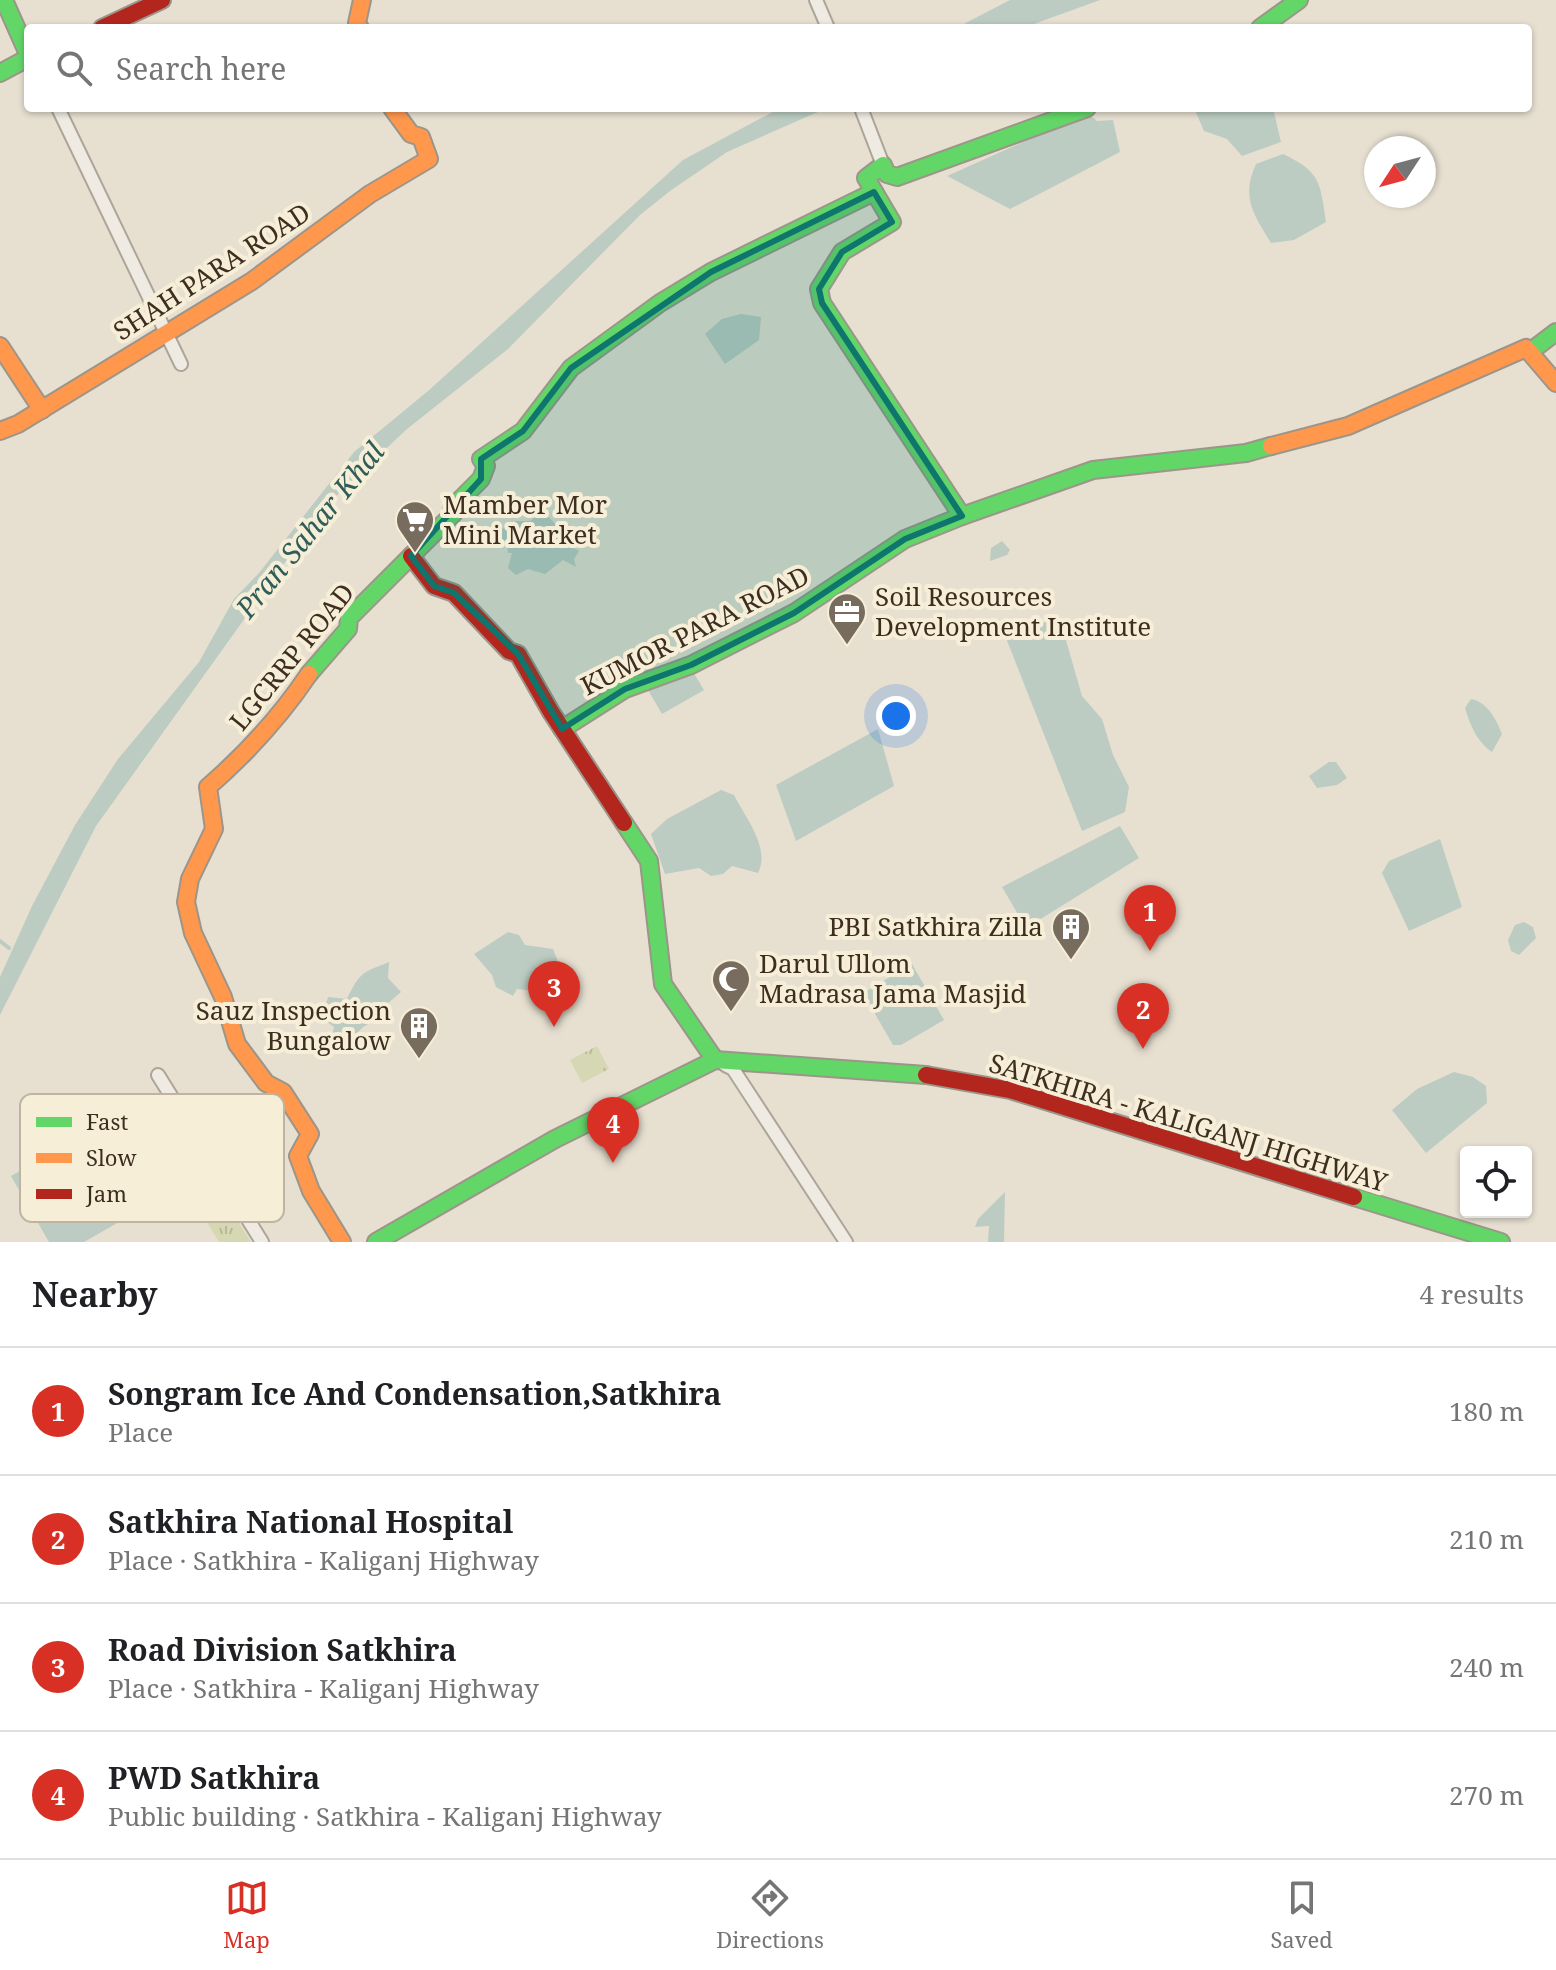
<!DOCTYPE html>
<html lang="en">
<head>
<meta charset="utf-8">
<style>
	:root { --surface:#fff; --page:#f2f2f2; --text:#202124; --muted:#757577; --line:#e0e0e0; --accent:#d93025 }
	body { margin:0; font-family:"Noto Serif",serif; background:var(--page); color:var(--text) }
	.controls { position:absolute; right:24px; bottom:24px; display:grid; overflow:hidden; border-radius:8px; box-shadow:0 2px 6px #0004 }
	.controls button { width:72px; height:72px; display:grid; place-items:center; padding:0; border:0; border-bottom:2px solid var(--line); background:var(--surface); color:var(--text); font:40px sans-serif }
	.compass { position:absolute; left:1364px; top:136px; width:72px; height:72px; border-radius:50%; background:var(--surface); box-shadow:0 2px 6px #0004; rotate:234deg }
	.you { position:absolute; left:896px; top:716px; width:28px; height:28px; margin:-20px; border:6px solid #fff; border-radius:50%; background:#1a73e8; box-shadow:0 0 0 12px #1a73e833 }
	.badge { display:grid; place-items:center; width:52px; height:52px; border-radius:50%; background:var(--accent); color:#fff; font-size:26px; font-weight:700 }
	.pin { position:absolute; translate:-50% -66px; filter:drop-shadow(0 2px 4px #0008) }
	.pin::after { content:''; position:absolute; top:42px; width:28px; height:24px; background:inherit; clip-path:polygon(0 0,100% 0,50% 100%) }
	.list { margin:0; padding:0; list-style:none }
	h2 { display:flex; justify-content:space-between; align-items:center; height:104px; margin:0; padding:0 32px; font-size:34px }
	h2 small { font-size:26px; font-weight:400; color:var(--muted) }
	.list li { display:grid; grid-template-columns:52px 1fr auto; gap:24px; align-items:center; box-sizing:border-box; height:128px; padding:0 32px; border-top:2px solid var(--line) }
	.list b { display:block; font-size:30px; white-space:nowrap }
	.list p { margin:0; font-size:26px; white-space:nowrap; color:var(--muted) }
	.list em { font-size:26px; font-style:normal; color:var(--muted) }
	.icon { flex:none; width:44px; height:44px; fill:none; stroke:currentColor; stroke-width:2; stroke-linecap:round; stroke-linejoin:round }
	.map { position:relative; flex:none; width:1556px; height:1242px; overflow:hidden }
	.search { position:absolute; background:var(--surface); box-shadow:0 2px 6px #0004; left:24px; right:24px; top:24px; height:88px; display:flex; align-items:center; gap:20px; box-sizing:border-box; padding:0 28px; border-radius:8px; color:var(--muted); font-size:30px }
	.sheet { height:616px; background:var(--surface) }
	nav { display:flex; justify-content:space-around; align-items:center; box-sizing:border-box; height:112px; border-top:2px solid var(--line); background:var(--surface); font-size:22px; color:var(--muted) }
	nav a { display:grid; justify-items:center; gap:4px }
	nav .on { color:var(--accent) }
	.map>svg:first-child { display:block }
	.park { fill:url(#park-tufts) }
	.water { fill:#bcccc2 }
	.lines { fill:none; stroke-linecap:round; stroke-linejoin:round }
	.stream { stroke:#bcccc2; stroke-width:4 }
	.street-casing { stroke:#ada599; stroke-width:16 }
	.fast-casing { stroke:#9c958a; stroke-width:20 }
	.slow-casing { stroke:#9c958a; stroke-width:20 }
	.jam-casing { stroke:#9c958a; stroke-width:20 }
	.street { stroke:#efebe3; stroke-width:12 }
	.fast { stroke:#63d668; stroke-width:16 }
	.slow { stroke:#ff974d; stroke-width:16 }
	.jam { stroke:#b3261e; stroke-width:16 }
	.marked { fill:#0f766e; fill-opacity:0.2; stroke:#0f766e; stroke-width:6; stroke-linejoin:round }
	.labels { text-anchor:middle; stroke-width:8; stroke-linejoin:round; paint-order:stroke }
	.street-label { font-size:26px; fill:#3d2e20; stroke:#f7eed8 }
	.poi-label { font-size:26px; fill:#3d2e20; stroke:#f7eed8; text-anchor:start }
	.water-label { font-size:28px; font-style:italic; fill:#2f5d5a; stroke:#f7eed8 }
	.key { fill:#f7eed8; stroke:#bfb4a1; stroke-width:2 }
	.key-label { font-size:22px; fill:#3d2e20 }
</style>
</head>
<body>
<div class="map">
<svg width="1556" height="1242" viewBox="0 0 1556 1242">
	<defs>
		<pattern id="park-tufts" width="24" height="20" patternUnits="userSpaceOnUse" patternTransform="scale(2)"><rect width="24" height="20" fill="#d6d7b3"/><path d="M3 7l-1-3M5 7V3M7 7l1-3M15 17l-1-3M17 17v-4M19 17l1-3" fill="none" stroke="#b9b99a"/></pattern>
	</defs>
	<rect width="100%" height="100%" fill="#e7e0d1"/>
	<!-- park -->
	<g class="park">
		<path d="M 597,1046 L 609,1069 L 582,1083 L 570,1060 Z"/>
		<path d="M 229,1207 L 251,1242 L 219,1242 L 206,1221 Z"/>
	</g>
	<!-- water -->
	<g class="water">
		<path d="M 1010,0 L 1100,0 L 1023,28 L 956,28 Z"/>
		<path d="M 780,108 L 827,108 L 727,152 L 670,191 L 640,215 L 508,349 L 407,429 L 339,493 L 296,547 L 96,826 L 0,1015 L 0,977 L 32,906 L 75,825 L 118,759 L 199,662 L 234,599 L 259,573 L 354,452 L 428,391 L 683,160 Z"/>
		<path d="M 1194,108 L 1273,108 L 1281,142 L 1242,156 L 1227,139 L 1204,131 Z"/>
		<path d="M 1088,113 L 1097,121 L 1113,120 L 1120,152 L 1010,209 L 947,176 Z"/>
		<path d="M 1283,154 C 1321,172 1320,182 1326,222 L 1294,240 L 1271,243 C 1253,213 1241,198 1256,164 Z"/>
		<path d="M 741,314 L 761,317 L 759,340 L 725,364 L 705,334 L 722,319 Z"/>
		<path d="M 543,511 L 561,530 L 562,541 L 579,551 L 574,559 L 576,567 L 563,560 L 545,574 L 528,569 L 516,575 L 508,568 L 512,553 L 508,553 L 507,545 L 497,532 L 516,521 L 530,521 Z"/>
		<path d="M 1002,541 L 1010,550 L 1007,555 L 990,561 L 991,548 Z"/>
		<path d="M 1059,616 L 1082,696 L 1102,719 L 1113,755 L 1129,787 L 1125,812 L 1082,831 L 1006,638 Z"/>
		<path d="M 689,665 L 704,690 L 662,714 L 648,690 Z"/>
		<path d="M 1471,699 C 1488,702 1496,720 1502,734 L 1492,752 C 1477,742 1470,725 1465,708 Z"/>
		<path d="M 878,729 L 894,786 L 796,841 L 776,785 Z"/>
		<path d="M 1329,762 L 1336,762 L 1347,778 L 1337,785 L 1317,788 L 1309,776 Z"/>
		<path d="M 721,790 L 734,795 C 745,817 771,848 758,873 L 732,866 L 723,874 L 711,876 L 699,868 L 665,874 L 651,834 L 667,819 Z"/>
		<path d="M 1120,826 L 1139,858 L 1026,928 L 1002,887 Z"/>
		<path d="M 1440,839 L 1462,907 L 1409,931 L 1382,873 L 1389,861 Z"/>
		<path d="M 1524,922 L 1533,927 L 1536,938 L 1519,955 L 1511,951 L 1508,940 L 1515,925 Z"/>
		<path d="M 508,932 L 519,935 L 525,945 L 553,949 L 559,964 L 556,980 L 542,992 L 517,989 L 513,996 L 496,987 L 492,975 L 474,954 Z"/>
		<path d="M 389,962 L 388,978 L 401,992 L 386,1005 L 391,1011 L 363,1027 L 339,1052 L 332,1035 L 334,1027 L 322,1018 L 328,997 L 347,999 C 361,970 363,973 389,962 Z"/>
		<path d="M 912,964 L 944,1020 L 901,1045 L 893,1045 L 863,993 Z"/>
		<path d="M 1454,1072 L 1473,1077 L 1486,1086 L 1487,1103 L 1426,1153 L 1392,1110 L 1417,1089 Z"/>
		<path d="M 157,1093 L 203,1174 L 84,1242 L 49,1242 L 11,1176 Z"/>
		<path d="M 1005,1192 L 1004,1242 L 988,1242 L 989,1226 L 975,1227 L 978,1219 Z"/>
	</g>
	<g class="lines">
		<!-- stream -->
		<path class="stream" d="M 0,941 L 9,948"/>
		<!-- street casing -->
		<g class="street-casing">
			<g id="street">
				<path d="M 816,0 L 828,28"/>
				<path d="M 58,108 L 181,364"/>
				<path d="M 861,108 L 883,165"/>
				<path d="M 725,1065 L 733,1069 L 846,1242"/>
				<path d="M 158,1075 L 262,1242"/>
			</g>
		</g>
		<!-- fast casing -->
		<g class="fast-casing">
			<g id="fast">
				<path d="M 4,0 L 28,54"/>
				<path d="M 1260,28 L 1299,0"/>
				<path d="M 0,73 L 28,58"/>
				<path d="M 1531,351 L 1556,332"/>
				<path d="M 962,516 L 822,303 L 819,289 L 842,252 L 892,222 L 866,178 L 883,165 L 887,174 L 897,177 L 1087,108"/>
				<path d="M 309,674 L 348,629 L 349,618 L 454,513 L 452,508 L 481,479 L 486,466 L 481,459 L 523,431 L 571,368 L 660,303 L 711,272 L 874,192"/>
				<path d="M 562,729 L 625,689 L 691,665 L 794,613 L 905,539 L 962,516 L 1093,470 L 1246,453 L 1271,446"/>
				<path d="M 624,823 L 649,861 L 663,984 L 715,1060"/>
				<path d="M 1354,1197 L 1501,1242"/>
				<path d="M 376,1242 L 555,1139 L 715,1060 L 926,1075"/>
			</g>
		</g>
		<!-- slow casing -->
		<g class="slow-casing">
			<g id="slow">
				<path d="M 360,28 L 357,23 L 362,0"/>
				<path d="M 0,346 L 42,410"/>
				<path d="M 0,431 L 18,424 L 252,281 L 370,194 L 429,159 L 421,137 L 411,134 L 392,108"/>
				<path d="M 1271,446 L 1348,426 L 1526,348 L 1556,383"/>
				<path d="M 309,674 C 280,717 247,753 208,787 L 214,829 L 190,879 L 186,902 L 193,933 L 223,997 L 237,1044 L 266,1083 L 283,1092 L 310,1134 L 298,1156 L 311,1191 L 342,1242"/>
			</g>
		</g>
		<!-- jam casing -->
		<g class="jam-casing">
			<g id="jam">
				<path d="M 102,28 L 162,0"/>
				<path d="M 411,556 L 434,586 L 454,593 L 509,651 L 518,654 L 551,712 L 624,823"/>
				<path d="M 926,1075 L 1010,1090 L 1354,1197"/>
			</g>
		</g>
		<!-- street -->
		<use href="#street" class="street"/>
		<!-- fast -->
		<use href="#fast" class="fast"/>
		<!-- slow -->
		<use href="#slow" class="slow"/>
		<!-- jam -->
		<use href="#jam" class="jam"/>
	</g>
	<!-- marked area -->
	<path class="marked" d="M 874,192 L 892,222 L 842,252 L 819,289 L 822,303 L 962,516 L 905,539 L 794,613 L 691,665 L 625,689 L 562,729 L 518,654 L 454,593 L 434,586 L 411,556 L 481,479 L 481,459 L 523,431 L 571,368 L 711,272 Z"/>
	<!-- icons -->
	<defs>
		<g id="supermarket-pin" transform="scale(2)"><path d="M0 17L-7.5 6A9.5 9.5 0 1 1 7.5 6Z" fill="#786c5e" stroke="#f7eed8"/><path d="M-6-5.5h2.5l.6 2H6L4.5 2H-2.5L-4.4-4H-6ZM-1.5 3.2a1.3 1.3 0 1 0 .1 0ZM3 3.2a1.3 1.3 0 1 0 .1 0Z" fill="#fff"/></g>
		<g id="office-pin" transform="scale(2)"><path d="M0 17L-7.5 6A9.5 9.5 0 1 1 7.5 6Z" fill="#786c5e" stroke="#f7eed8"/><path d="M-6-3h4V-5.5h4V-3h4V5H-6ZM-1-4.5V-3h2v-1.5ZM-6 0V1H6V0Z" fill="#fff"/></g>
		<g id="building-pin" transform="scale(2)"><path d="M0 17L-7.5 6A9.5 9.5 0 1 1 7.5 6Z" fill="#786c5e" stroke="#f7eed8"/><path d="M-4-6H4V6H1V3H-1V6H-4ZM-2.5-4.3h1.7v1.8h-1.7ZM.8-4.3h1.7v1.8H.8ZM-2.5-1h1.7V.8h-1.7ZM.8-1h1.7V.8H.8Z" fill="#fff"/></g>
		<g id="mosque-pin" transform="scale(2)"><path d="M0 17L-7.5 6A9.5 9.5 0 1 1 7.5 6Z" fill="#786c5e" stroke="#f7eed8"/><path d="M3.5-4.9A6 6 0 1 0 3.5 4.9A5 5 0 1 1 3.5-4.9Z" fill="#fff"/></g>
	</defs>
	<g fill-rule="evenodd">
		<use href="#supermarket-pin" x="415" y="520"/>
		<use href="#office-pin" x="847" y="612"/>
		<use href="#building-pin" x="1071" y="927"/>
		<use href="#mosque-pin" x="731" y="979"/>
		<use href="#building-pin" x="419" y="1026"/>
	</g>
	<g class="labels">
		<!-- street labels -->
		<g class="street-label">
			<text transform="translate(212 272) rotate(-33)" y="9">SHAH PARA ROAD</text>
			<text transform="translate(695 631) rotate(-27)" y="9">KUMOR PARA ROAD</text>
			<text transform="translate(292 657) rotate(-51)" y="9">LGCRRP ROAD</text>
			<text transform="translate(1188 1123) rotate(17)" y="9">SATKHIRA - KALIGANJ HIGHWAY</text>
		</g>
		<!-- poi labels -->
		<g class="poi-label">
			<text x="443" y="514">Mamber Mor<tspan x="443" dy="30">Mini Market</tspan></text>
			<text x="875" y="606">Soil Resources<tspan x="875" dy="30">Development Institute</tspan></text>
			<text x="1043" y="936" text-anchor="end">PBI Satkhira Zilla</text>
			<text x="759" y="973">Darul Ullom<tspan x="759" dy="30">Madrasa Jama Masjid</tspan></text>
			<text x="391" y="1020" text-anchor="end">Sauz Inspection<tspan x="391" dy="30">Bungalow</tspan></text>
		</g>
		<!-- water labels -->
		<g class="water-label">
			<text transform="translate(310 530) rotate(-51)" y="10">Pran Sahar Khal</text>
		</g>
	</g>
	<!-- legend -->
	<rect x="20" y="1094" width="264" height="128" rx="12" class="key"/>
	<rect x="36" y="1117" width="36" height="10" fill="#63d668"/>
	<rect x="36" y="1153" width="36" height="10" fill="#ff974d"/>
	<rect x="36" y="1189" width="36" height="10" fill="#b3261e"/>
	<g class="key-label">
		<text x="86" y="1130">Fast</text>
		<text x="86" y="1166">Slow</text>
		<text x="86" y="1202">Jam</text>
	</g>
</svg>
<div class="controls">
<button><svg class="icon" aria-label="locate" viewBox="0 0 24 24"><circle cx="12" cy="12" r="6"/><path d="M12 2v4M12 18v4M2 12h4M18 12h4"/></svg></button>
</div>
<svg class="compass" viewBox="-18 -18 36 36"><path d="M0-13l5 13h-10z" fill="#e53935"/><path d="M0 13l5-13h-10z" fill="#757577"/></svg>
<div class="you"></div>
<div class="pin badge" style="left:1150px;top:951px">1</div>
<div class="pin badge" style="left:1143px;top:1049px">2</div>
<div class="pin badge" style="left:554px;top:1027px">3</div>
<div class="pin badge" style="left:613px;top:1163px">4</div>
<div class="search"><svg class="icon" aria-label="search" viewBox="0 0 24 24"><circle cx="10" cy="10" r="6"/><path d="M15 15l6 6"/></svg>Search here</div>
</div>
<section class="sheet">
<h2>Nearby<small>4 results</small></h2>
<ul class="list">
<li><span class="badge">1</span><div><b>Songram Ice And Condensation,Satkhira</b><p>Place</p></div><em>180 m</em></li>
<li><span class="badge">2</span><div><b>Satkhira National Hospital</b><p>Place · Satkhira - Kaliganj Highway</p></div><em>210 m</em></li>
<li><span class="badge">3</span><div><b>Road Division Satkhira</b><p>Place · Satkhira - Kaliganj Highway</p></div><em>240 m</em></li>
<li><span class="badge">4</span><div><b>PWD Satkhira</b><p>Public building · Satkhira - Kaliganj Highway</p></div><em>270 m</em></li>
</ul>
</section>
<nav>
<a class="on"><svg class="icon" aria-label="map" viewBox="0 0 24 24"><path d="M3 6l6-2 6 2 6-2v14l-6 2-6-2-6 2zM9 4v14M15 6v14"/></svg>Map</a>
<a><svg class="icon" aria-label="directions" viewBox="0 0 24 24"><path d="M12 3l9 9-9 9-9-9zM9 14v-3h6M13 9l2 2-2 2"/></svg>Directions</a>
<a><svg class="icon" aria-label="saved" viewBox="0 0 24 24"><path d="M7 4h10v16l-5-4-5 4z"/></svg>Saved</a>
</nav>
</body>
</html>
